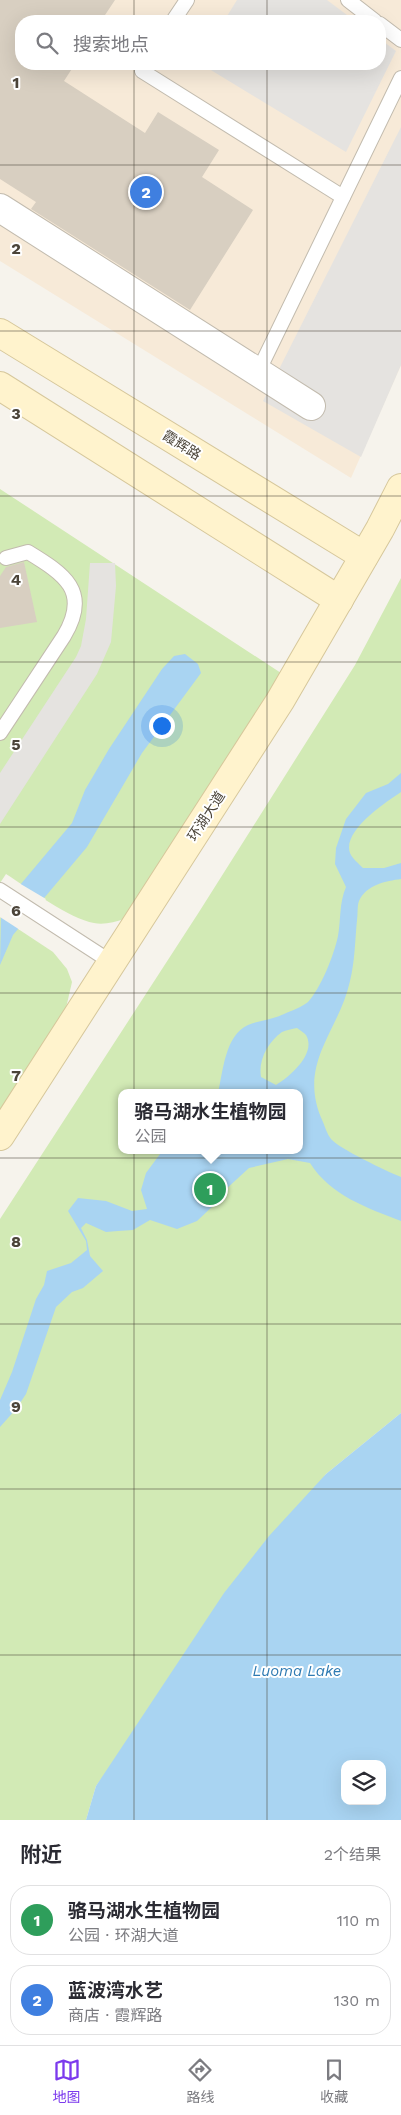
<!DOCTYPE html>
<html lang="zh">
<head>
<meta charset="utf-8">
<style>
	:root { --surface:#fff; --page:#f2f2f3; --text:#2b2b33; --muted:#7c7c81; --line:#e1e1e2; --accent:#7c3aed }
	body { margin:0; font-family:"Work Sans","Noto Sans SC",sans-serif; background:var(--page); color:var(--text) }
	.controls { position:absolute; right:15px; bottom:15px; display:grid; overflow:hidden; border-radius:10px; box-shadow:0 5px 20px #0002 }
	.controls button { width:45px; height:45px; display:grid; place-items:center; padding:0; border:0; border-bottom:1px solid var(--line); background:var(--surface); color:var(--text); font:25px sans-serif }
	.you { position:absolute; left:161px; top:725px; width:18px; height:18px; margin:-12px; border:4px solid #fff; border-radius:50%; background:#1a73e8; box-shadow:0 0 0 8px #1a73e833 }
	.badge { display:grid; place-items:center; width:32px; height:32px; border-radius:50%; background:var(--accent); color:#fff; font-size:16px; font-weight:700 }
	.pin { position:absolute; translate:-50% -50%; border:2px solid #fff; box-shadow:0 1px 5px #0006 }
	.popup { position:absolute; left:118px; top:1089px; width:185px; height:65px; box-sizing:border-box; display:grid; place-content:center; border-radius:10px; background:var(--surface); filter:drop-shadow(0 1px 4px #0005); font-size:16px; white-space:nowrap; color:var(--muted) }
	.popup b { font-size:19px; color:var(--text) }
	.popup::after { content:''; position:absolute; left:50%; top:100%; margin-left:-10px; border:10px solid transparent; border-top-color:var(--surface) }
	.list { margin:0; padding:0; list-style:none }
	h2 { display:flex; justify-content:space-between; align-items:center; height:65px; margin:0; padding:0 20px; font-size:21px }
	h2 small { font-size:16px; font-weight:400; color:var(--muted) }
	.list li { display:grid; grid-template-columns:32px 1fr auto; gap:15px; align-items:center; box-sizing:border-box; height:70px; margin:0 10px 10px; padding:0 10px; border:1px solid var(--line); border-radius:20px }
	.list b { display:block; font-size:19px; white-space:nowrap }
	.list p { margin:0; font-size:16px; white-space:nowrap; color:var(--muted) }
	.list em { font-size:16px; font-style:normal; color:var(--muted) }
	.icon { flex:none; width:28px; height:28px; fill:none; stroke:currentColor; stroke-width:2; stroke-linecap:round; stroke-linejoin:round }
	.map { position:relative; flex:none; width:401px; height:1820px; overflow:hidden }
	.search { position:absolute; background:var(--surface); box-shadow:0 5px 20px #0002; left:15px; right:15px; top:15px; height:55px; display:flex; align-items:center; gap:12px; box-sizing:border-box; padding:0 18px; border-radius:20px; color:var(--muted); font-size:19px }
	.sheet { height:225px; background:var(--surface) }
	nav { display:flex; justify-content:space-around; align-items:center; box-sizing:border-box; height:70px; border-top:1px solid var(--line); background:var(--surface); font-size:14px; color:var(--muted) }
	nav a { display:grid; justify-items:center; gap:2px }
	nav .on { color:var(--accent) }
	.map>svg:first-child { display:block }
	.commercial { fill:#f7ead8; fill-rule:evenodd }
	.green { fill:#d2eab5; fill-rule:evenodd }
	.parking { fill:#e5e3e0 }
	.water { fill:#a9d4f2; fill-rule:evenodd }
	.pier { fill:#f6f3ec }
	.building { fill:#d8cfc1 }
	.lines { fill:none; stroke-linecap:round; stroke-linejoin:round }
	.lane-casing { stroke:#c2bbae; stroke-width:16 }
	.street-casing { stroke:#c2bbae; stroke-width:30 }
	.secondary-casing { stroke:#d6c79b; stroke-width:30 }
	.lane { stroke:#fff; stroke-width:14 }
	.street { stroke:#fff; stroke-width:28 }
	.secondary { stroke:#fff3cd; stroke-width:28 }
	.grid { fill:none; stroke:#4b4439; stroke-width:1; stroke-opacity:0.55 }
	.labels { text-anchor:middle; stroke-width:4; stroke-linejoin:round; paint-order:stroke }
	.street-label { font-size:14px; fill:#4b4439; stroke:#fff }
	.water-label { font-size:15px; font-style:italic; fill:#2e7ab2; stroke:#fff }
	.grid-label { font-size:16px; text-anchor:middle; font-weight:bold; fill:#4b4439; stroke:#fff; stroke-width:4; stroke-linejoin:round; paint-order:stroke }
</style>
</head>
<body>
<div class="map">
<svg width="401" height="1820" viewBox="0 0 401 1820">
	<rect width="100%" height="100%" fill="#f6f3ec"/>
	<!-- commercial -->
	<path class="commercial" d="M 0,0 L 401,0 L 401,365 L 351,478 L 0,261 ZM 21,21 L 380,21 L 380,64 L 21,64 Z"/>
	<!-- green -->
	<g class="green">
		<path d="M 0,489 L 281,673 L 124,919 C 115,922 104,925 94,923 C 70,919 28,888 6,874 L 0,883 Z"/>
		<path d="M 401,578 L 401,1413 L 326,1474 L 96,1786 L 86,1820 L 0,1820 L 0,1219 L 199,912 L 355,665 ZM 121,1093 L 299,1093 L 299,1150 L 121,1150 Z"/>
		<path d="M 0,917 L 53,952 L 67,969 L 72,982 L 66,1008 L 0,1113 Z"/>
	</g>
	<!-- parking -->
	<g class="parking">
		<path d="M 237,0 L 327,0 L 355,21 L 224,21 Z"/>
		<path d="M 380,39 L 396,51 L 346,152 L 201,64 L 380,64 Z"/>
		<path d="M 401,127 L 401,365 L 361,457 L 263,401 Z"/>
		<path d="M 90,563 L 115,563 L 116,586 L 111,642 L 97,674 L 0,824 L 0,773 L 76,657 L 81,646 L 86,619 Z"/>
	</g>
	<!-- water -->
	<g class="water">
		<path d="M 185,654 L 198,664 L 201,673 L 142,753 L 87,847 L 13,935 L 0,965 L 1,916 L 20,885 L 72,823 L 85,790 L 109,749 L 162,669 L 174,656 Z"/>
		<path d="M 401,773 L 401,792 C 386,802 342,831 350,853 C 352,858 359,864 363,868 L 384,868 L 401,863 L 401,879 C 386,881 366,885 359,901 C 357,906 358,914 357,920 C 355,940 355,961 350,981 C 339,1032 296,1064 323,1122 C 325,1127 327,1134 331,1139 C 338,1148 388,1172 401,1177 L 401,1221 C 367,1208 330,1195 310,1163 L 288,1159 L 249,1168 L 225,1190 L 215,1204 L 197,1221 L 177,1229 L 150,1220 L 133,1230 L 118,1231 L 106,1232 L 86,1223 L 81,1228 L 87,1240 L 90,1256 L 103,1271 L 83,1288 L 72,1292 L 56,1307 L 26,1394 L 16,1409 L 0,1427 L 0,1400 L 12,1372 L 36,1299 L 44,1285 L 47,1271 L 71,1263 L 87,1250 L 86,1241 L 68,1211 L 78,1198 L 106,1201 L 132,1211 L 147,1209 L 141,1190 L 146,1173 L 163,1150 L 299,1150 L 299,1140 L 303,1137 L 299,1118 L 299,1093 L 218,1093 C 223,1072 225,1035 248,1025 C 260,1020 272,1020 284,1014 C 291,1011 302,1007 308,1002 C 321,988 334,955 338,936 C 341,920 339,903 346,887 L 335,864 L 336,848 L 346,819 L 366,793 L 388,784 ZM 297,1028 C 300,1030 304,1033 306,1035 C 317,1054 289,1077 276,1085 L 261,1077 C 258,1060 268,1042 282,1032 C 286,1030 292,1029 297,1028 Z"/>
		<path d="M 401,1413 L 401,1820 L 86,1820 L 96,1786 L 224,1593 L 269,1536 L 326,1474 ZM 345,1764 L 382,1764 L 382,1801 L 345,1801 Z"/>
	</g>
	<!-- pier -->
	<path class="pier" d="M 19,883 L 46,899 L 20,930 L 0,917 L 0,913 Z"/>
	<!-- building -->
	<g class="building">
		<path d="M 0,0 L 115,0 L 101,21 L 21,21 L 21,64 L 75,64 L 64,81 L 145,133 L 158,112 L 219,150 L 202,177 L 253,210 L 190,310 L 31,209 L 36,202 L 0,179 Z"/>
		<path d="M 24,562 L 37,622 L 0,628 L 0,576 L 6,567 Z"/>
	</g>
	<g class="lines">
		<!-- lane casing -->
		<g class="lane-casing">
			<g id="lane">
				<path d="M 348,0 L 375,21"/>
				<path d="M 173,21 L 187,0"/>
				<path d="M 380,24 L 401,40"/>
				<path d="M 147,64 L 142,71 L 343,197"/>
				<path d="M 258,372 L 401,78"/>
				<path d="M 0,733 L 64,636 C 91,591 64,574 28,552 L 6,558"/>
				<path d="M 0,890 L 111,962"/>
			</g>
		</g>
		<!-- street casing -->
		<g class="street-casing">
			<path id="street" d="M 0,208 L 311,406"/>
		</g>
		<!-- secondary casing -->
		<g class="secondary-casing">
			<g id="secondary">
				<path d="M 0,333 L 364,556"/>
				<path d="M 0,386 L 339,600"/>
				<path d="M 0,1136 L 280,701 L 380,529 L 401,488"/>
			</g>
		</g>
		<!-- lane -->
		<use href="#lane" class="lane"/>
		<!-- street -->
		<use href="#street" class="street"/>
		<!-- secondary -->
		<use href="#secondary" class="secondary"/>
	</g>
	<!-- grid -->
	<path class="grid" d="M 134,0 L 134,21M 267,0 L 267,21M 134,64 L 134,1820M 267,64 L 267,1820M 0,165 L 401,165M 0,331 L 401,331M 0,496 L 401,496M 0,662 L 401,662M 0,827 L 401,827M 0,993 L 401,993M 0,1158 L 401,1158M 0,1324 L 401,1324M 0,1489 L 401,1489M 0,1655 L 401,1655"/>
	<g class="labels">
		<!-- street labels -->
		<g class="street-label">
			<text transform="translate(182 445) rotate(32)" y="5">霞辉路</text>
			<text transform="translate(206 816) rotate(-57)" y="5">环湖大道</text>
		</g>
		<!-- water labels -->
		<g class="water-label">
			<text x="297" y="1676">Luoma Lake</text>
		</g>
	</g>
	<g class="grid-label">
		<text x="16" y="88">1</text>
		<text x="16" y="254">2</text>
		<text x="16" y="419">3</text>
		<text x="16" y="585">4</text>
		<text x="16" y="750">5</text>
		<text x="16" y="916">6</text>
		<text x="16" y="1081">7</text>
		<text x="16" y="1247">8</text>
		<text x="16" y="1412">9</text>
	</g>
</svg>
<div class="controls">
<button><svg class="icon" aria-label="layers" viewBox="0 0 24 24"><path d="M12 4l9 5-9 5-9-5zM3 14l9 5 9-5"/></svg></button>
</div>
<div class="you"></div>
<div class="pin badge" style="left:210px;top:1189px;background:#2e9e5b">1</div>
<div class="popup"><b>骆马湖水生植物园</b>公园</div>
<div class="pin badge" style="left:146px;top:192px;background:#3f7fe0">2</div>
<div class="search"><svg class="icon" aria-label="search" viewBox="0 0 24 24"><circle cx="10" cy="10" r="6"/><path d="M15 15l6 6"/></svg>搜索地点</div>
</div>
<section class="sheet">
<h2>附近<small>2个结果</small></h2>
<ul class="list">
<li><span class="badge" style="background:#2e9e5b">1</span><div><b>骆马湖水生植物园</b><p>公园 · 环湖大道</p></div><em>110 m</em></li>
<li><span class="badge" style="background:#3f7fe0">2</span><div><b>蓝波湾水艺</b><p>商店 · 霞辉路</p></div><em>130 m</em></li>
</ul>
</section>
<nav>
<a class="on"><svg class="icon" aria-label="map" viewBox="0 0 24 24"><path d="M3 6l6-2 6 2 6-2v14l-6 2-6-2-6 2zM9 4v14M15 6v14"/></svg>地图</a>
<a><svg class="icon" aria-label="directions" viewBox="0 0 24 24"><path d="M12 3l9 9-9 9-9-9zM9 14v-3h6M13 9l2 2-2 2"/></svg>路线</a>
<a><svg class="icon" aria-label="saved" viewBox="0 0 24 24"><path d="M7 4h10v16l-5-4-5 4z"/></svg>收藏</a>
</nav>
</body>
</html>
